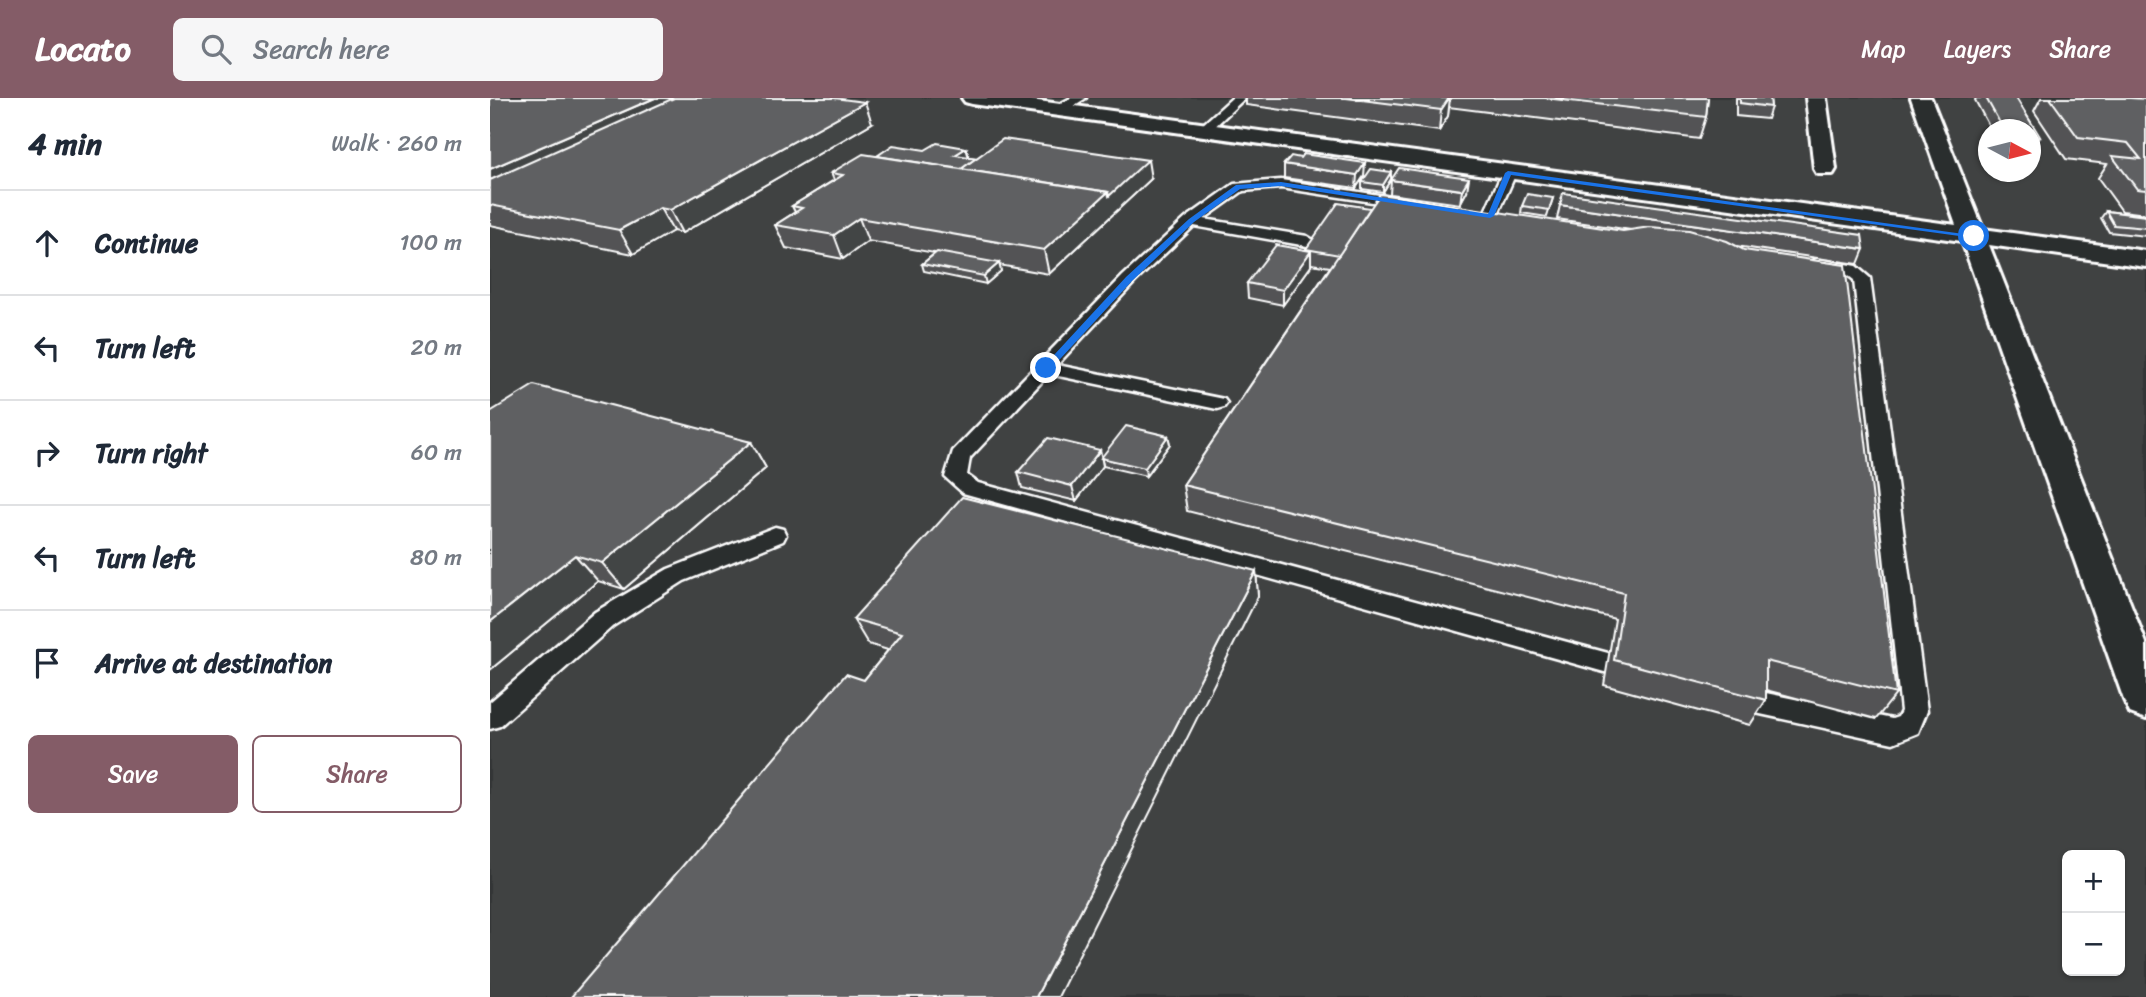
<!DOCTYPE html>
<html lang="en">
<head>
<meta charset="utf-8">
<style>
	:root { --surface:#fff; --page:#f6f6f7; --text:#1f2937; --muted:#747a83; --line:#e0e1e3; --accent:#845c67 }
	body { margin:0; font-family:Sriracha,sans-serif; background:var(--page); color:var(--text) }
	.controls { position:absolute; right:21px; bottom:21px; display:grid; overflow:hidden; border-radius:10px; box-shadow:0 2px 5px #0004 }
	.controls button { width:63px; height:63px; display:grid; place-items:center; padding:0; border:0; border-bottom:2px solid var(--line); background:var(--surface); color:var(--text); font:35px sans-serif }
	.compass { position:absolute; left:1488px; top:21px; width:63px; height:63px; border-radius:50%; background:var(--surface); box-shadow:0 2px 5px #0004; rotate:97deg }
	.stop { position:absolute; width:21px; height:21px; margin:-16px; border:5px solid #1a73e8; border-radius:50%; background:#fff }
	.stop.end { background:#1a73e8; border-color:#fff; box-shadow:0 2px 7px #0008 }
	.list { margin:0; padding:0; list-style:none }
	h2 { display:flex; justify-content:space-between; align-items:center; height:91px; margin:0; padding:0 28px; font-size:30px }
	h2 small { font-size:23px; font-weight:400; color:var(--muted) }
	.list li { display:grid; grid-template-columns:46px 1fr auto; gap:21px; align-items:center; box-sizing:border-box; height:105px; padding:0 28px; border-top:2px solid var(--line) }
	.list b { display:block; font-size:26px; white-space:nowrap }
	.list em { font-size:23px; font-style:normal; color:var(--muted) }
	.actions { display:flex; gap:14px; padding:21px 28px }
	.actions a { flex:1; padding:16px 0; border:2px solid var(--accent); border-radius:10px; text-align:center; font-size:24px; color:var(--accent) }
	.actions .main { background:var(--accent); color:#fff }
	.icon { flex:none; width:38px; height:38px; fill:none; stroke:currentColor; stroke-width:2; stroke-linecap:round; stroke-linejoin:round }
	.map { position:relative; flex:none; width:1656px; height:899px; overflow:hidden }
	header { display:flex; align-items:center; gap:42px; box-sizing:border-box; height:98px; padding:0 35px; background:var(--accent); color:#fff }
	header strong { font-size:33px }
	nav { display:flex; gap:38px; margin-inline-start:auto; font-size:24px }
	.search { width:490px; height:63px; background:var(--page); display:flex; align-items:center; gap:18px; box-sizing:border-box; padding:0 24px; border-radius:10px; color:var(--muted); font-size:26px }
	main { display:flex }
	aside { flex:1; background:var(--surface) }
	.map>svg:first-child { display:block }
	.built { fill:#404243; fill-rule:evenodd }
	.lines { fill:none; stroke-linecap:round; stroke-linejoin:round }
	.service-casing { stroke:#fff; stroke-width:5 }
	.minor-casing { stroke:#fff; stroke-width:6 }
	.service { fill:#2a2d2e; fill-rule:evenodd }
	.minor { fill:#2a2d2e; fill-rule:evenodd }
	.wall { fill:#525354; stroke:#fff; stroke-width:2 }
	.shaded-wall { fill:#424445; stroke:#fff; stroke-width:2 }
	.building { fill:#5f6162; stroke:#fff; stroke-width:2 }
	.route { fill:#1a73e8 }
</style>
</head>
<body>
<header>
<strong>Locato</strong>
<div class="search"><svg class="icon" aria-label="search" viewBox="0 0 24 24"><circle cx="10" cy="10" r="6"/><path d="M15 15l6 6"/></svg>Search here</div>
<nav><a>Map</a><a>Layers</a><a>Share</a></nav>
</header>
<main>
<aside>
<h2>4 min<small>Walk · 260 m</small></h2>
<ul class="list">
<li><svg class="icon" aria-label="ahead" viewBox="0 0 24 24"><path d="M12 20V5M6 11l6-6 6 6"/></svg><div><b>Continue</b></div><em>100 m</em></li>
<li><svg class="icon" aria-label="left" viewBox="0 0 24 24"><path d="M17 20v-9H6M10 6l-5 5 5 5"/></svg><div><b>Turn left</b></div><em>20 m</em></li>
<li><svg class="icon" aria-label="right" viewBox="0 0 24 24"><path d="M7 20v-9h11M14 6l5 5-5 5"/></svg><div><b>Turn right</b></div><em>60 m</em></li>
<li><svg class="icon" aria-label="left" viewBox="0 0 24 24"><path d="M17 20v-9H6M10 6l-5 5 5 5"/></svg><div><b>Turn left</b></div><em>80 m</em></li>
<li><svg class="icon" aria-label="arrive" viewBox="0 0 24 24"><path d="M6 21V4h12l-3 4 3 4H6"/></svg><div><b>Arrive at destination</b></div></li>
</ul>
<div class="actions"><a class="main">Save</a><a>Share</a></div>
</aside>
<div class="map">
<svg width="1656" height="899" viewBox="0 0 1656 899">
	<rect width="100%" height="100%" fill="#333536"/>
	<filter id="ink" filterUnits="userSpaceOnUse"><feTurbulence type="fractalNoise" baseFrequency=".0143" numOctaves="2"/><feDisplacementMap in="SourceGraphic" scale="14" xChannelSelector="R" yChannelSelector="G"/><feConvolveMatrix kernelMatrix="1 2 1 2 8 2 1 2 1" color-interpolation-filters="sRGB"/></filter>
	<g filter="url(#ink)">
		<!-- built -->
		<path class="built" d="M 0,0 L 1656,0 L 1656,899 L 0,899 ZM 1498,32 L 1540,32 L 1540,74 L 1498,74 ZM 1577,757 L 1630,757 L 1630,873 L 1577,873 Z"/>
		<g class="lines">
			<!-- service casing -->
			<g class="service-casing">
				<g id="service">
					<path d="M 581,0 L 596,0 L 574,14 L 566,14 L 566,8 Z"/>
					<path d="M 742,0 L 755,0 L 719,34 L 711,34 L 711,28 Z"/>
					<path d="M 1019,71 L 1026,75 L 1007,118 L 1005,121 L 995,121 L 993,118 L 1012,75 Z"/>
					<path d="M 791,82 L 915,101 L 922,105 L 915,109 L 791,90 L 753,93 L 714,121 L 817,138 L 825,143 L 822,146 L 817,148 L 704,128 L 645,184 L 567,267 L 734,301 L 737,305 L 734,309 L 727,311 L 559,276 L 480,360 L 477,377 L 488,385 L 1118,555 L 1127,558 L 1131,565 L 1127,572 L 1118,575 L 473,395 L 455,379 L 463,353 L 633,178 L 696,120 L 744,86 Z"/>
					<path d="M 1327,161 L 1366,168 L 1380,180 L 1437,613 L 1428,635 L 1403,645 L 1261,614 L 1252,611 L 1248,603 L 1252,595 L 1261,592 L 1402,621 L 1408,619 L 1411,613 L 1364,182 L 1355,175 L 1321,169 L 1319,166 L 1321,163 Z"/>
					<path d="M 285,429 L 293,431 L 296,437 L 293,443 L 194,483 L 123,528 L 10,628 L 0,631 L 0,604 L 105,514 L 178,471 Z"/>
				</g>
			</g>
			<!-- minor casing -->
			<g class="minor-casing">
				<g id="minor">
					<path d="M 472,0 L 526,0 L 1466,127 L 1421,0 L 1441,0 L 1493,131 L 1656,153 L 1656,169 L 1499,147 L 1656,545 L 1656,621 L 1640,615 L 1634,602 L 1472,143 L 482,6 L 475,4 Z"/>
					<path d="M 1316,0 L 1336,0 L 1346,71 L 1343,76 L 1327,76 L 1324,71 Z"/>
				</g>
			</g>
			<!-- service -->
			<use href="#service" class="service"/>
			<!-- minor -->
			<use href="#minor" class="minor"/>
		</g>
		<!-- wall -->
		<g class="wall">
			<path d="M 0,0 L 382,25 L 192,135 L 183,133 L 143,156 L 0,127 Z"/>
			<path d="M 756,0 L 1218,0 L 1216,19 L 1209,41 L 959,9 L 958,18 L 949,33 L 756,7 Z"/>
			<path d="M 1246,0 L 1280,0 L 1281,9 L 1277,21 L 1246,18 Z"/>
			<path d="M 1486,0 L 1526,0 L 1550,39 L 1543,51 L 1541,51 L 1541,32 L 1501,32 L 1485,2 Z"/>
			<path d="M 1551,0 L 1656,0 L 1656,116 L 1632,113 L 1608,80 L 1617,66 L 1576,61 L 1544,13 Z"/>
			<path d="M 476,50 L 479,59 L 661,81 L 559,176 L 509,167 L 511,173 L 496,186 L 434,173 L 432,166 L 445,155 L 378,143 L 353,161 L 296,150 L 285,127 L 305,114 L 302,108 L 344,82 L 341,75 L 387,58 L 435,52 Z"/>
			<path d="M 794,66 L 874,78 L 866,90 L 794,80 Z"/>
			<path d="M 901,74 L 901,81 L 893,94 L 872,91 L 872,84 Z"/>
			<path d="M 901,82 L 977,93 L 970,106 L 900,96 Z"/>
			<path d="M 1063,100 L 1057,119 L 1031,115 L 1032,108 Z"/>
			<path d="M 1070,107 L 1374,151 L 1368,166 L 1246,148 L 1406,596 L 1386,621 L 1276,592 L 1276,602 L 1260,627 L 1114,587 L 1125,521 L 697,413 L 693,387 L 840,169 L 821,166 L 821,168 L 793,207 L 758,200 L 757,185 L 816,152 L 816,151 L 880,110 L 1133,133 L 1141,132 L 1067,121 Z"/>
			<path d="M 1616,113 L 1656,118 L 1656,138 L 1619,134 L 1611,120 Z"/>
			<path d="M 0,314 L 261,344 L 276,370 L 134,491 L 108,483 L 0,572 Z"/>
			<path d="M 678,338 L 680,346 L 656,378 L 613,368 L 611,360 Z"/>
			<path d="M 610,352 L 613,368 L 586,403 L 532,390 L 528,374 Z"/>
			<path d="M 766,473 L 768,498 L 374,582 L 398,552 L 378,546 L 363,521 Z"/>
		</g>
		<!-- shaded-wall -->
		<g class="shaded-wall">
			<path d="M 165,0 L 221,0 L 0,100 L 0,71 Z"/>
			<path d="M 959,0 L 960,0 L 958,18 L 949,33 L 951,12 Z"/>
			<path d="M 375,4 L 382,25 L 192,135 L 180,112 Z"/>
			<path d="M 476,50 L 480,63 L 465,57 Z"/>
			<path d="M 658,62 L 661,81 L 559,176 L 554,152 L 618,94 Z"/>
			<path d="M 875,65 L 874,78 L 866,90 L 867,77 Z"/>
			<path d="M 901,74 L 901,81 L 893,94 L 893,87 Z"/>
			<path d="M 979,80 L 977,93 L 970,106 L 972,92 Z"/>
			<path d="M 170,110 L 183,133 L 143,156 L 129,132 Z"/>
			<path d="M 369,120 L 378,143 L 353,161 L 344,137 Z"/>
			<path d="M 821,153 L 821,168 L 793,207 L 793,192 Z"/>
			<path d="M 509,165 L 511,173 L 496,186 L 494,178 Z"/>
			<path d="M 678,338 L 680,346 L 656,378 L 655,370 Z"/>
			<path d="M 261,344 L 276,370 L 134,491 L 112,465 Z"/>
			<path d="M 610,352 L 613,368 L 586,403 L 582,388 Z"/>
			<path d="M 85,457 L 108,483 L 0,572 L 0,524 Z"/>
			<path d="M 766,473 L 768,498 L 568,899 L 546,899 Z"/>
		</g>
		<!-- building -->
		<g class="building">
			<path d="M 0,0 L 165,0 L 0,71 Z"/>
			<path d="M 184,0 L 344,0 L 375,4 L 180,112 L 170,110 L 129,132 L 0,107 L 0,82 Z"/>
			<path d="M 856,0 L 959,0 L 951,12 Z"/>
			<path d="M 1055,0 L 1218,0 L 1216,19 Z"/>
			<path d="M 1250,0 L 1280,0 L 1281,9 L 1250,5 Z"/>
			<path d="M 1496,0 L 1526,0 L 1550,39 L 1541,38 L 1541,32 L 1514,32 Z"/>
			<path d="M 1560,0 L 1640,0 L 1656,1 L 1656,92 L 1647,91 L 1622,58 L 1651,61 L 1638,45 L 1588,39 Z"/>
			<path d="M 513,41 L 658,62 L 619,98 L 618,94 L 471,71 Z"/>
			<path d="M 447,45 L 476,50 L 465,57 L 486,60 L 471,71 L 387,58 L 403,47 L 435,52 Z"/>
			<path d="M 373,56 L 618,94 L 554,152 L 369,120 L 344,137 L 285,127 L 312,110 L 302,108 L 353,77 L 341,75 Z"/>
			<path d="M 813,56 L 875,65 L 867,77 L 794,66 L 801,58 L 810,60 Z"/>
			<path d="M 909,70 L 979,80 L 972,92 L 901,82 Z"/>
			<path d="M 881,71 L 901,74 L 893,87 L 872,84 Z"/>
			<path d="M 1073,95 L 1372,137 L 1374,151 L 1070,107 Z"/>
			<path d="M 890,96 L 1133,133 L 1160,129 L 1199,132 L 1237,143 L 1254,152 L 1355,167 L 1406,596 L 1276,563 L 1276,602 L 1124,562 L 1134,495 L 693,387 Z"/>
			<path d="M 1037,96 L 1063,100 L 1059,112 L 1032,108 Z"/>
			<path d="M 848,105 L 880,110 L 849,157 L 816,151 Z"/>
			<path d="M 1616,113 L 1656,118 L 1656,130 L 1624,127 Z"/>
			<path d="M 786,147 L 821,153 L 793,192 L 757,185 Z"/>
			<path d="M 447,154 L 509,165 L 494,178 L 432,166 Z"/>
			<path d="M 44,287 L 261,344 L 112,465 L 85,457 L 0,524 L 0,314 Z"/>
			<path d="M 636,328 L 678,338 L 655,370 L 611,360 Z"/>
			<path d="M 558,340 L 610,352 L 582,388 L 528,374 Z"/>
			<path d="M 472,399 L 766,473 L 546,899 L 81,899 L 356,576 L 374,582 L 412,535 L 363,521 Z"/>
		</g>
	</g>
	<!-- route -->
	<path class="route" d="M 1018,73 L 1488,138 L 1484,140 L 1021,77 L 1004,118 L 1000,120 L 791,88 L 750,91 L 704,124 L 642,183 L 560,272 L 552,270 L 636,179 L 699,121 L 746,87 L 791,84 L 998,116 L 1015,75 Z"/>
</svg>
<div class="controls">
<button>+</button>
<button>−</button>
</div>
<svg class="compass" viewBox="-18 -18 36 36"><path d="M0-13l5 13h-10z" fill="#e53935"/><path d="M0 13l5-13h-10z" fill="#747a83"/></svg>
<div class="stop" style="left:1484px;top:138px"></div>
<div class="stop end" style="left:556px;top:270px"></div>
</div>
</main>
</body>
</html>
